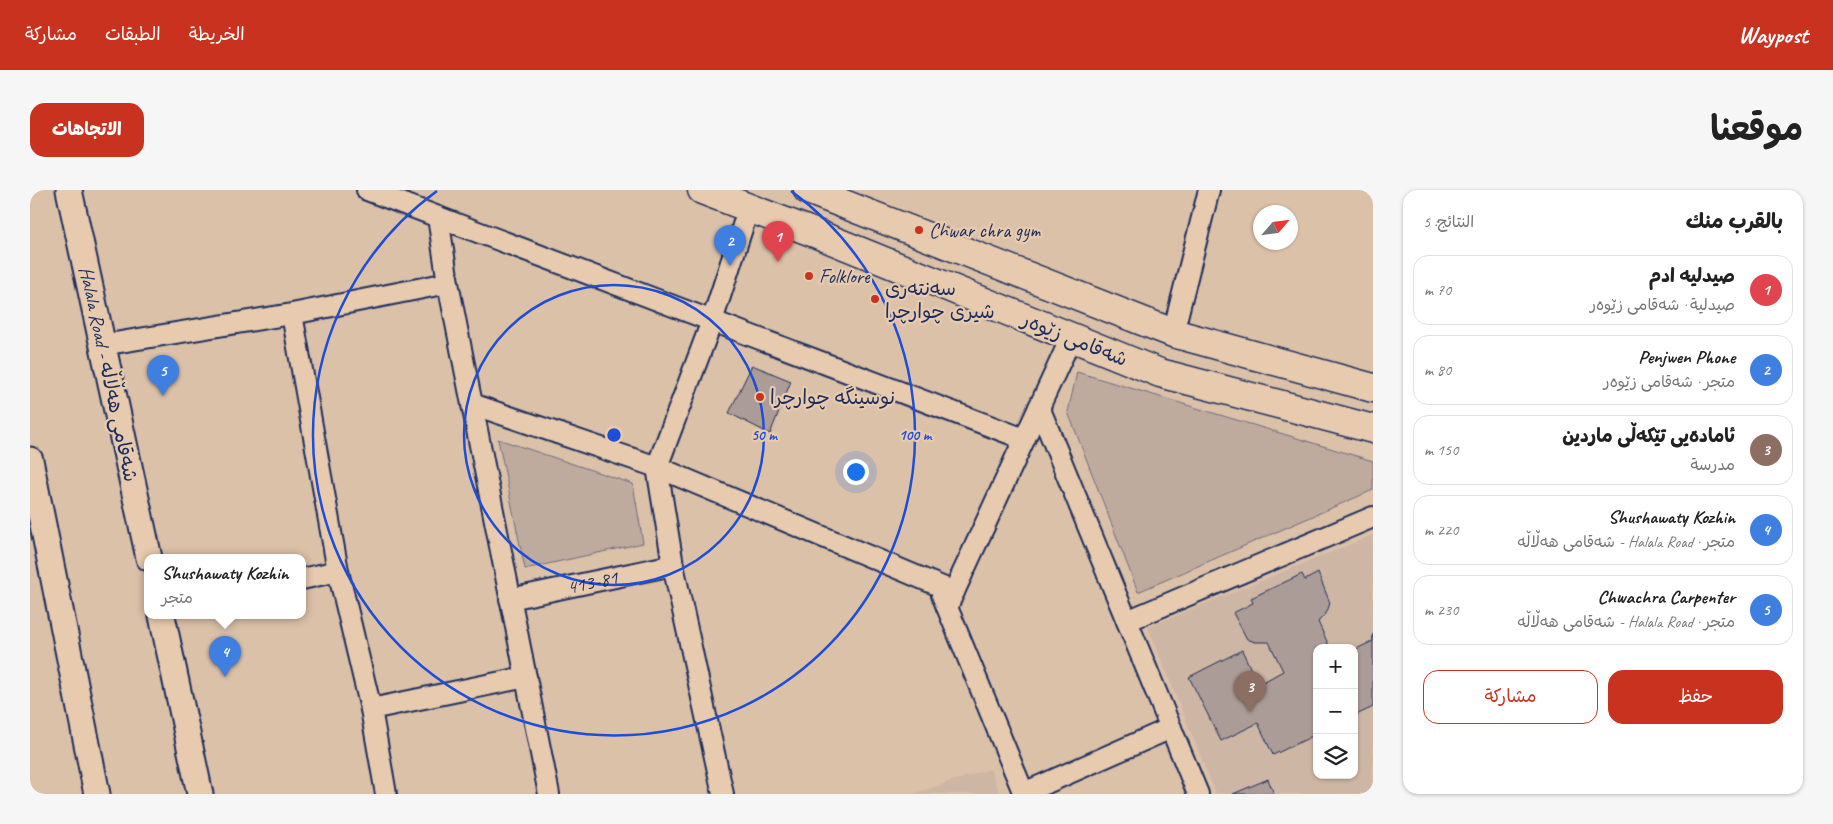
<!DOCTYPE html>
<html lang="ar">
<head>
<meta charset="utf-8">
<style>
	:root { --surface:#fff; --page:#f6f6f6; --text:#222; --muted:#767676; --line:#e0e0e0; --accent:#c8321e }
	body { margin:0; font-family:Caveat,"Playpen Sans Arabic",sans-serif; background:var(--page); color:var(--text); direction:rtl }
	.controls { position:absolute; right:15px; bottom:15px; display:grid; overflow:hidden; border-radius:10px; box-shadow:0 1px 4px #0004 }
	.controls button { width:45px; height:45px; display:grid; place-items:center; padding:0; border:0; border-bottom:1px solid var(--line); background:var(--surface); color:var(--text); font:25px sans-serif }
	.compass { position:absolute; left:1223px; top:15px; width:45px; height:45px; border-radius:50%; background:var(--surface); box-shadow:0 1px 4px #0004; rotate:62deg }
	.you { position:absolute; left:825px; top:281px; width:18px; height:18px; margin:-12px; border:4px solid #fff; border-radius:50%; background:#1a73e8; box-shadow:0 0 0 8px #1a73e833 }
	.badge { display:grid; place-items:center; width:32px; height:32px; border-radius:50%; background:var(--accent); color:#fff; font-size:16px; font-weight:700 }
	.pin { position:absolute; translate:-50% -41px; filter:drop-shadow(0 1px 2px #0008) }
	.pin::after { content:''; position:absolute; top:26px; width:18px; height:15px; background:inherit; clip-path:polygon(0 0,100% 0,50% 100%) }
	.popup { position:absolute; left:114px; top:364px; width:162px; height:65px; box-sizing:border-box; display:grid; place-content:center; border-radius:10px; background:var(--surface); filter:drop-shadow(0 1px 4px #0005); font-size:16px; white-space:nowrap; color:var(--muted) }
	.popup b { font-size:19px; color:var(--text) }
	.popup::after { content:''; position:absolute; left:50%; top:100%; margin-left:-10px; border:10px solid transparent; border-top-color:var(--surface) }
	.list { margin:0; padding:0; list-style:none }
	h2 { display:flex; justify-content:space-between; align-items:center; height:65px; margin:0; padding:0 20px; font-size:21px }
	h2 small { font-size:16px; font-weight:400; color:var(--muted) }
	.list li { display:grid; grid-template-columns:32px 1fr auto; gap:15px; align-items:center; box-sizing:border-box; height:70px; margin:0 10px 10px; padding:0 10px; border:1px solid var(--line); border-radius:15px }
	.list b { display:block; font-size:19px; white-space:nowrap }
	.list p { margin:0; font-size:16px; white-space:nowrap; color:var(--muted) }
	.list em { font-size:16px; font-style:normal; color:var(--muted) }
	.actions { display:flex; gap:10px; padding:15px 20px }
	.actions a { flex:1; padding:11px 0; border:1px solid var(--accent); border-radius:15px; text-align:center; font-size:18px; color:var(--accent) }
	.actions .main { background:var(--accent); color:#fff }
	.icon { flex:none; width:28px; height:28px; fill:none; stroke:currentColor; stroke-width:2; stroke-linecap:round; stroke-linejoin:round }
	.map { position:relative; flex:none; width:1343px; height:604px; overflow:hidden; direction:ltr; border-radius:15px }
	header { display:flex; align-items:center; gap:30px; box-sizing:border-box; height:70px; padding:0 25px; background:var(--accent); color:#fff }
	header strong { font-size:24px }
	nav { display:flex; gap:28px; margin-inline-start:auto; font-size:18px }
	.intro { display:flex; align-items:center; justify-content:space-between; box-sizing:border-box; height:120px; padding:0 30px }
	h1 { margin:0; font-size:35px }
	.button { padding:12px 22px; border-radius:15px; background:var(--accent); color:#fff; font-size:18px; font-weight:700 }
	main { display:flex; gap:30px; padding:0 30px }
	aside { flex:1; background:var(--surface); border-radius:15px; box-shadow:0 1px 4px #0004 }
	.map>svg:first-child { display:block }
	.built { fill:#ceb6a4; fill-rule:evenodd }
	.green { fill:#bfab9e; stroke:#6d6d7e }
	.building { fill:#ac9c97; stroke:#1b2f5e }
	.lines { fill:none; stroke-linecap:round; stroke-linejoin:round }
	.minor-casing { stroke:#1b2f5e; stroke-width:24 }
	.tertiary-casing { stroke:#1b2f5e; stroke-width:29 }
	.secondary-casing { stroke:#1b2f5e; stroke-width:31 }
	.minor { stroke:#e8caae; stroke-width:20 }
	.tertiary { stroke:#e8caae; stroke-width:25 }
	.secondary { stroke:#e8caae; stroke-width:28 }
	.ring { fill:none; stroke:#1d4ed8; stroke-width:2.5 }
	.poi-dot { fill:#c8321e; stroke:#e8caae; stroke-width:2 }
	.labels { text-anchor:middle; stroke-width:4.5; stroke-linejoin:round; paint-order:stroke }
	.poi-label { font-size:20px; fill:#1b2f5e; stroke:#e8caae; text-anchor:start }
	.street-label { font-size:20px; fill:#1b2f5e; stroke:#e8caae }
	.centre { fill:#1d4ed8; stroke:#e8caae; stroke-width:2.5 }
	.ring-label { font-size:15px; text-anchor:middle; font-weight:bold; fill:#1d4ed8; stroke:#e8caae; stroke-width:4.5; stroke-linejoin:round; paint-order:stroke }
</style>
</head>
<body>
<header>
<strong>Waypost</strong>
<nav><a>الخريطة</a><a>الطبقات</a><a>مشاركة</a></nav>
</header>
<div class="intro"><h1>موقعنا</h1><a class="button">الاتجاهات</a></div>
<main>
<aside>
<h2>بالقرب منك<small>النتائج: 5</small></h2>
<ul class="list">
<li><span class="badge" style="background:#e0444e">1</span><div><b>صیدلیە ادم</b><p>صيدلية · شەقامی زێوەر</p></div><em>70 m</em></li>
<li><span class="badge" style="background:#3f7fe0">2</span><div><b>Penjwen Phone</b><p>متجر · شەقامی زێوەر</p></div><em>80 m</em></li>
<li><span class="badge" style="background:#8d6e63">3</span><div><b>ئامادەیی تێکەڵی ماردین</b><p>مدرسة</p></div><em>150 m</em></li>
<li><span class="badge" style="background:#3f7fe0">4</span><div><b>Shushawaty Kozhin</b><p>متجر · Halala Road - شەقامی هەڵاڵە</p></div><em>220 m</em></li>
<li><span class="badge" style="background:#3f7fe0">5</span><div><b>Chwachra Carpenter</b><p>متجر · Halala Road - شەقامی هەڵاڵە</p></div><em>230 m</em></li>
</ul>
<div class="actions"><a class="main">حفظ</a><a>مشاركة</a></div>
</aside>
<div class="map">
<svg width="1343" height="604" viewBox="0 0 1343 604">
	<rect width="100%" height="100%" fill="#dcc1a9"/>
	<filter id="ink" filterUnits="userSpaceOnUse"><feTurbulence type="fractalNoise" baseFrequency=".02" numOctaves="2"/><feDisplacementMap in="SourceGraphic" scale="10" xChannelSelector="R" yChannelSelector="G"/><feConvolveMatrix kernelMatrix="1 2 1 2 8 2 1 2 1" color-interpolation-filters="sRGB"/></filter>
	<g filter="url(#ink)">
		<!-- built -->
		<g class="built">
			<path d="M 1343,345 L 1343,604 L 1186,604 L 1118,437 ZM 1287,458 L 1324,458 L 1324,585 L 1287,585 Z"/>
			<path d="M 960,579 L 970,604 L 882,604 Z"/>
		</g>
		<!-- green -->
		<g class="green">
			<path d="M 1047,182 L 1343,271 L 1343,300 L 1108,402 L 1038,222 Z"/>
			<path d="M 468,249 L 603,294 L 613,353 L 495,379 Z"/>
		</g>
		<!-- building -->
		<g class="building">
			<path d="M 722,175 L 761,191 L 740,244 L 699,223 Z"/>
			<path d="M 1288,383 L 1300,413 L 1297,422 L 1288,432 L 1300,458 L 1287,458 L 1287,544 L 1243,565 L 1228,533 L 1191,551 L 1159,487 L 1212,460 L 1228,495 L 1253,481 L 1239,452 L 1225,452 L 1217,449 L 1203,423 L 1223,413 L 1221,408 L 1272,384 L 1275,390 Z"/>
			<path d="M 1343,444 L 1343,517 L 1324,526 L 1324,460 L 1343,451 Z"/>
			<path d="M 1238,589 L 1244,604 L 1203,604 Z"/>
		</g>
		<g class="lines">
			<!-- minor casing -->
			<g class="minor-casing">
				<g id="minor">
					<path d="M 337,0 L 994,249"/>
					<path d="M 408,27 L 418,93 L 519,604"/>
					<path d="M 262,124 L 308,381 L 341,519 L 356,604"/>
					<path d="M 1143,143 L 1179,0"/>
					<path d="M 72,155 L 262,124 L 418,93"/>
					<path d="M 442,214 L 627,277 L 924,402"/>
					<path d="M 1009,217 L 1168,604"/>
					<path d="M 272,389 L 308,381"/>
					<path d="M 912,405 L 994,604"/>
					<path id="s1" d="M 480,409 L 643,375"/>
					<path d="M 917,417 L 1041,148"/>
					<path d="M 1097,431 L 1343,327"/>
					<path d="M 341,519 L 496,487"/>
					<path d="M 994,603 L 1141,538"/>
					<path d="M 693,604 L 643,375 L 627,277 L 682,131 L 719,17"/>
				</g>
			</g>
			<!-- tertiary casing -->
			<g class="tertiary-casing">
				<g id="tertiary">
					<path d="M 39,0 L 119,368"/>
					<path d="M 0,270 L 67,604"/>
					<path d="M 132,426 L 170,604"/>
				</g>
			</g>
			<!-- secondary casing -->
			<g class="secondary-casing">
				<g id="secondary">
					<path d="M 672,0 L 787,44 L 1130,183 L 1343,239"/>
					<path d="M 778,0 L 1143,143 L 1343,198"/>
				</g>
			</g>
			<!-- minor -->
			<use href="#minor" class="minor"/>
			<!-- tertiary -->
			<use href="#tertiary" class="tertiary"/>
			<!-- secondary -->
			<use href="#secondary" class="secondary"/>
		</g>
	</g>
	<!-- distance rings -->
	<g class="ring">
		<circle cx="584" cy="245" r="150"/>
		<path d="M761 1A301 301 0 1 1 407 1"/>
	</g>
	<!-- markers -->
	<g class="poi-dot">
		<circle cx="889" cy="40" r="5"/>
		<circle cx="779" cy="86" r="5"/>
		<circle cx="845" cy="109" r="5"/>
		<circle cx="730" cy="207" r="5"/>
	</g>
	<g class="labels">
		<!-- poi labels -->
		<g class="poi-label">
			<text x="899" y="47">Chwar chra gym</text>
			<text x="789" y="93">Folklore</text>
			<text x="855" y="105">سەنتەری<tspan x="855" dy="23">شیری چوارچرا</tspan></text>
			<text x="740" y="214">نوسینگە چوارچرا</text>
		</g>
		<!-- street labels -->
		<g class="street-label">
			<text transform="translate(1045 149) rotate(22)" y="7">شەقامی زێوەر</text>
			<text transform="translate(79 184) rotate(78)" y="7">Halala Road - شەقامی هەڵاڵە</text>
			<text dy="7" stroke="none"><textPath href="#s1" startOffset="84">413-81</textPath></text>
		</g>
	</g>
	<circle cx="584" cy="245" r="8" class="centre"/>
	<g class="ring-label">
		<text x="734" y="250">50 m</text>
		<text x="885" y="250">100 m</text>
	</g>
</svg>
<div class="controls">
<button>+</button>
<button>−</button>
<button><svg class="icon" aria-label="layers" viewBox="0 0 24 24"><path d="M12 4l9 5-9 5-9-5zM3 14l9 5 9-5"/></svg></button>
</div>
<svg class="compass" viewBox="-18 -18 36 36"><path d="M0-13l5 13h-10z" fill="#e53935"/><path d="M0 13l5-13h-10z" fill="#767676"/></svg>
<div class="you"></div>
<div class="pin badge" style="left:748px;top:72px;background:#e0444e">1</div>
<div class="pin badge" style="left:700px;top:76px;background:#3f7fe0">2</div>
<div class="pin badge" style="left:1220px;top:522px;background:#8d6e63">3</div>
<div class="pin badge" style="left:195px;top:487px;background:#3f7fe0">4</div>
<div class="popup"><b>Shushawaty Kozhin</b>متجر</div>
<div class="pin badge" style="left:133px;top:206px;background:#3f7fe0">5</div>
</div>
</main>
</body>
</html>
